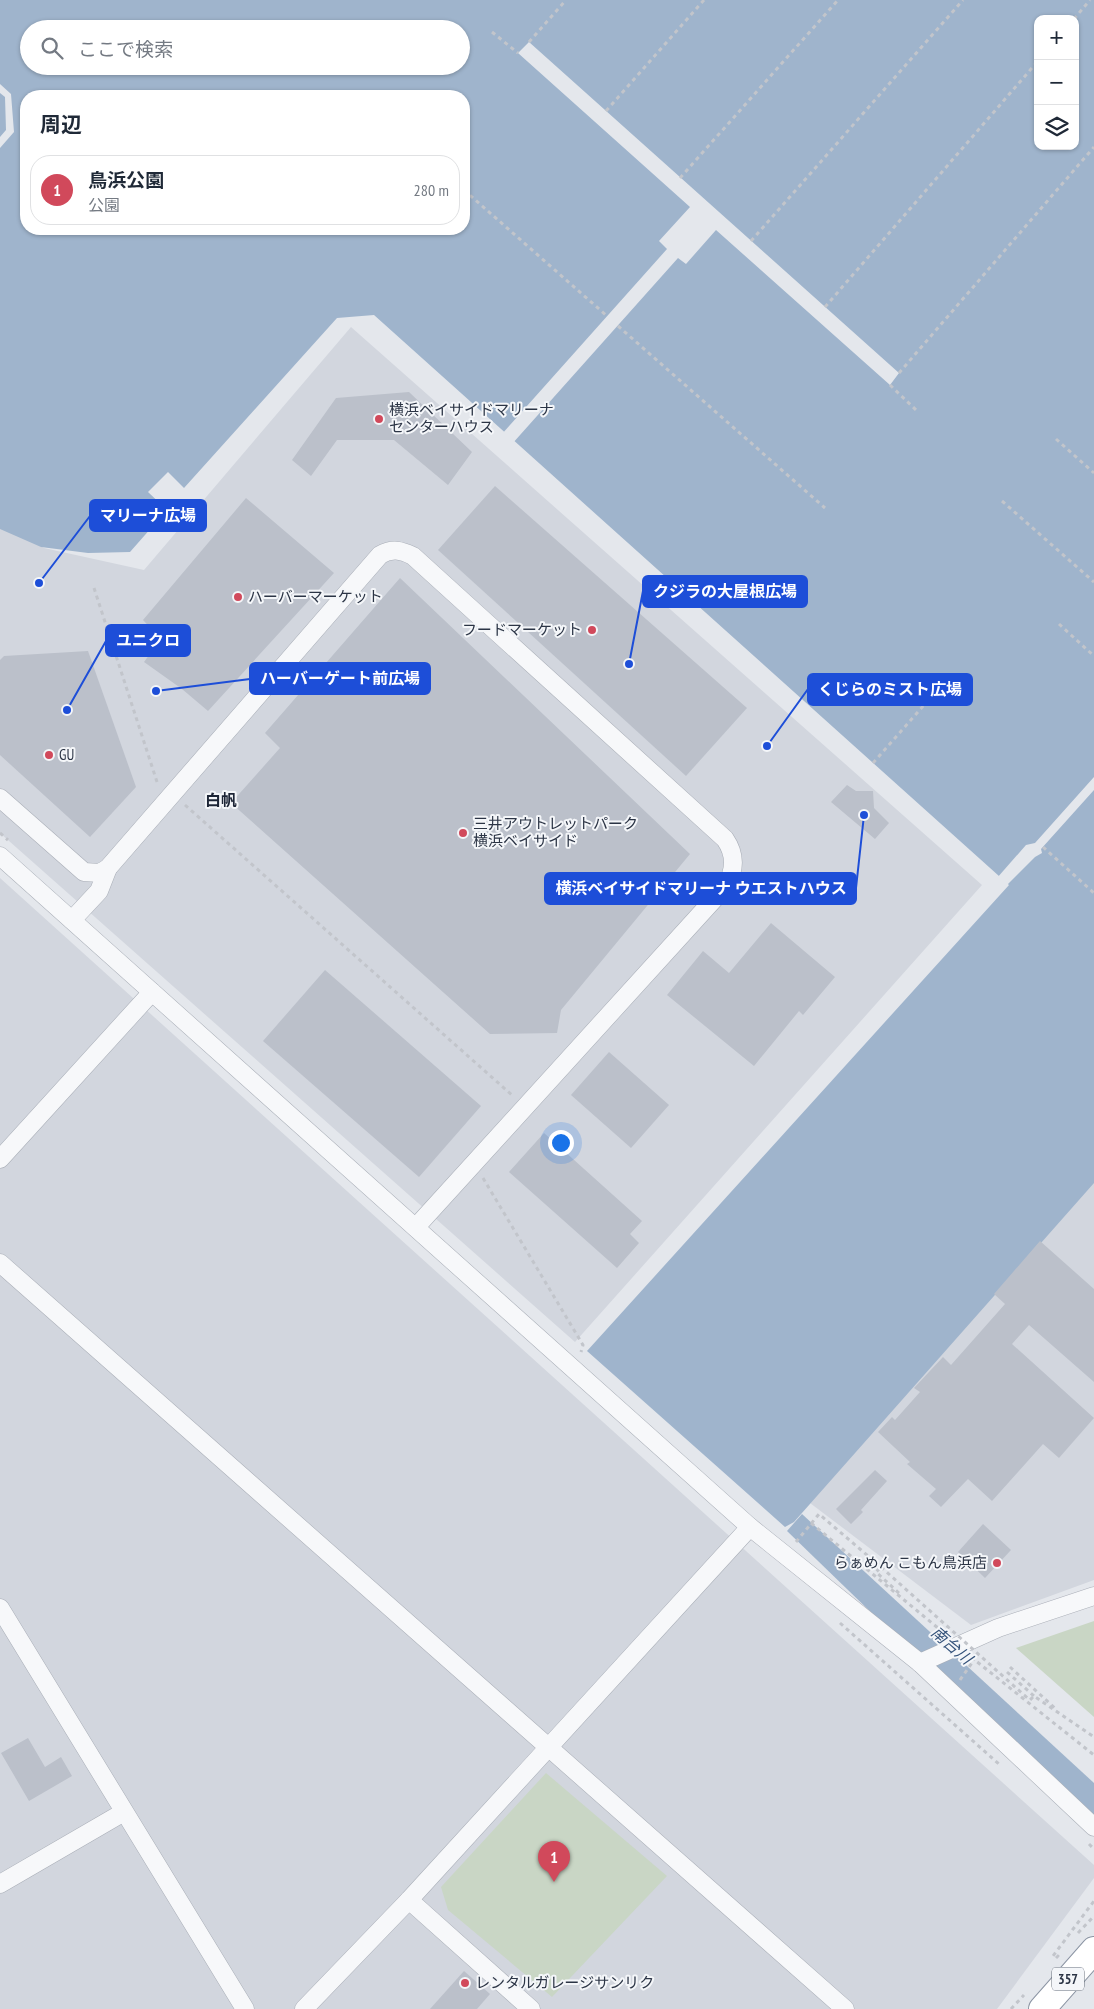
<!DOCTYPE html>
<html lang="ja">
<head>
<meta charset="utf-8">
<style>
	:root { --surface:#fff; --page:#f6f6f7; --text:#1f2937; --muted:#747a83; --line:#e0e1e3; --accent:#d1495b }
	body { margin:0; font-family:"PT Sans Narrow","Noto Sans JP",sans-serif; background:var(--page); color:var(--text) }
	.controls { position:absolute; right:15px; top:15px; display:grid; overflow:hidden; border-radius:10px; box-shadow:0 1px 4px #0004 }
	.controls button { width:45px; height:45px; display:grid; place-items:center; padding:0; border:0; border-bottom:1px solid var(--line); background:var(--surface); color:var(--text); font:25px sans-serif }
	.you { position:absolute; left:560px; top:1142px; width:18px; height:18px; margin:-12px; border:4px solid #fff; border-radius:50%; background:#1a73e8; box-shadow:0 0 0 8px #1a73e833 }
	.badge { display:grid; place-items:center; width:32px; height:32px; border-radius:50%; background:var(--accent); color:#fff; font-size:16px; font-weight:700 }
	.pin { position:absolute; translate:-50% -41px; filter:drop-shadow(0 1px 2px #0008) }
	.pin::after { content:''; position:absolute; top:26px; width:18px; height:15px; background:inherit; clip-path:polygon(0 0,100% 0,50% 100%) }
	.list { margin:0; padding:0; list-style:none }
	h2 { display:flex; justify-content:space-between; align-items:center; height:65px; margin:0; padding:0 20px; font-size:21px }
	h2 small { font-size:16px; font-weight:400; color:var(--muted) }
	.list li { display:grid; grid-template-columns:32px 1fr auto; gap:15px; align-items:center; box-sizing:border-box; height:70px; margin:0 10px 10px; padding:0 10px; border:1px solid var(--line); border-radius:20px }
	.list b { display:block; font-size:19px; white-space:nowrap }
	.list p { margin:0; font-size:16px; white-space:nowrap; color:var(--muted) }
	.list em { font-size:16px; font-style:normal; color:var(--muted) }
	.icon { flex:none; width:28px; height:28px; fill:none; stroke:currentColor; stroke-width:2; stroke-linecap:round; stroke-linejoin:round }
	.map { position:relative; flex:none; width:1094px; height:2009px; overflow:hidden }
	.search { position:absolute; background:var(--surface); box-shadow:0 1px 4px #0004; left:20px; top:20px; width:450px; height:55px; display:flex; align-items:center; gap:12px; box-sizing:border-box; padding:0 18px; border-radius:28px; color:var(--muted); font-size:19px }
	.panel { position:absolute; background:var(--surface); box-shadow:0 1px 4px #0004; left:20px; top:90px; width:450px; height:145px; border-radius:20px }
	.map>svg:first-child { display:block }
	.built { fill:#d2d6de }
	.green { fill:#c9d6c5 }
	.water { fill:#9fb4cc; fill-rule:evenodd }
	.pier { fill:#e4e7ec }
	.building { fill:#bbc0ca }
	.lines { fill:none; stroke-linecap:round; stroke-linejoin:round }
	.minor-casing { stroke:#a9aeb7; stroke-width:19 }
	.highway-casing { stroke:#8b94a3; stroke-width:28 }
	.path { stroke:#c2c5cb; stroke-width:3; stroke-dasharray:4 4; stroke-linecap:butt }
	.minor { stroke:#f7f8fa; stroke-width:18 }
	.highway { stroke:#fff; stroke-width:26 }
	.path-bridge { stroke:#c2c5cb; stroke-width:3; stroke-dasharray:4 4; stroke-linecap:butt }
	.poi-dot { fill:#d1495b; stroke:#f4f6f9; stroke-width:2 }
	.labels { text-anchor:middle; stroke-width:4; stroke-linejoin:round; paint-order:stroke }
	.shield { fill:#f4f6f9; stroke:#676e7b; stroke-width:1 }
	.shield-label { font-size:14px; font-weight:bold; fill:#2b3445 }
	.poi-label { font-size:15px; fill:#2b3445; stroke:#f4f6f9; text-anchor:start }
	.neighbourhood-label { font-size:16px; font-weight:bold; fill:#1d2536; stroke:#f4f6f9 }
	.water-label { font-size:16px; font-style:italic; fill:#34527a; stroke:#f4f6f9 }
	.leader { fill:none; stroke:#1d4ed8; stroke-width:2 }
	.callout-dot { fill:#1d4ed8; stroke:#f4f6f9; stroke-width:2 }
	.callout { fill:#1d4ed8; stroke:#1d4ed8; stroke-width:2 }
	.callout-label { font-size:16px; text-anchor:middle; font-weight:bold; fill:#fff }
</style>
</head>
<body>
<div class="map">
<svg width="1094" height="2009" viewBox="0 0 1094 2009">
	<rect width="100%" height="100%" fill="#e4e7ec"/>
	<!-- built -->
	<g class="built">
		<path d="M 351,327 L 982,885 L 575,1342 L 0,833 L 0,525 L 44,548 L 144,570 Z"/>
		<path d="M 0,878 L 1094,1865 L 1094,1878 L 997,2009 L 0,2009 Z"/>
		<path d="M 1094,1181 L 1094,1580 L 971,1625 L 810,1503 Z"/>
	</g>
	<!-- green -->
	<g class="green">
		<path d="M 1094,1621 L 1094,1717 L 1016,1648 Z"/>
		<path d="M 546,1773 L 667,1876 L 552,1997 L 448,1910 L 441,1887 Z"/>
	</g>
	<!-- water -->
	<g class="water">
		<path d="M 0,0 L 1094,0 L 1094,1183 L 794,1522 L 785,1527 L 587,1351 L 1009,885 L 374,315 L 337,318 L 184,488 L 168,472 L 148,492 L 167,510 L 130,552 L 88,553 L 41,547 L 0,529 ZM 1038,19 L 1075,19 L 1075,146 L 1038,146 ZM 29,29 L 461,29 L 461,66 L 29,66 ZM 26,96 L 464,96 L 464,229 L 26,229 Z"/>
		<path d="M 802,1514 L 1094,1783 L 1094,1828 L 787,1531 Z"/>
	</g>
	<!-- pier -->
	<g class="pier">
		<path d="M 529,42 L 899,373 L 890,385 L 716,230 L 686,264 L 678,258 L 512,444 L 502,434 L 667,249 L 659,241 L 690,207 L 518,53 Z"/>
		<path d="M 0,84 L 11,94 L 14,132 L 0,148 L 0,137 L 6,130 L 5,97 L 0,93 Z"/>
		<path d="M 1094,777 L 1094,790 L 1041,849 L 1042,853 L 1035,857 L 1000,892 L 1005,885 L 997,878 L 1026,845 L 1035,843 Z"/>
	</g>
	<!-- building -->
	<g class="building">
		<path d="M 409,392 L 472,452 L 448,485 L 394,440 L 337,440 L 311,476 L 292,460 L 336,398 Z"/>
		<path d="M 495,486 L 747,708 L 686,776 L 438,550 Z"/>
		<path d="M 246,498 L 334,573 L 208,711 L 182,689 L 144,662 L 161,639 L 143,620 Z"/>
		<path d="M 400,578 L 690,854 L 561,1010 L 557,1033 L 490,1034 L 231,803 L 280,748 L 265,733 Z"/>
		<path d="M 88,651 L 136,787 L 90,837 L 0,755 L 0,660 L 4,656 Z"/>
		<path d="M 847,785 L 856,791 L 873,791 L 874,808 L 889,823 L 875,839 L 831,802 Z"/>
		<path d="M 771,923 L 835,977 L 803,1015 L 799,1011 L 754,1066 L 667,995 L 703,951 L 729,973 Z"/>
		<path d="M 325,970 L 481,1106 L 419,1177 L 263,1041 Z"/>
		<path d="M 609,1052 L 669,1105 L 631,1148 L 571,1095 Z"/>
		<path d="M 544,1133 L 642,1221 L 630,1234 L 639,1243 L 617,1268 L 509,1172 Z"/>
		<path d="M 1040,1241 L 1094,1289 L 1094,1382 L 1029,1325 L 1012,1344 L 1094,1418 L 1059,1458 L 1043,1444 L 992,1501 L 968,1479 L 941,1507 L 929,1496 L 936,1489 L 907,1464 L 910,1462 L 878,1432 L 892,1417 L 895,1420 L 920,1392 L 914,1388 L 943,1357 L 951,1365 L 1005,1304 L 994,1294 Z"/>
		<path d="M 875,1470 L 887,1481 L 861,1510 L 863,1512 L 851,1524 L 836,1509 Z"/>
		<path d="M 983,1524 L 1011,1550 L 985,1578 L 958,1552 Z"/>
		<path d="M 28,1738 L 45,1767 L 61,1757 L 72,1776 L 29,1801 L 1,1753 Z"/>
		<path d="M 464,1971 L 490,1994 L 477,2009 L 430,2009 Z"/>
	</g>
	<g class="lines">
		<!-- minor casing -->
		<g class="minor-casing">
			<g id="minor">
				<path d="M 0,798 L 84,872 L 100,873 L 108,868 L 380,555 C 392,548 401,550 413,556 L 725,839 C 736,855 735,870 726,886 L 416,1227"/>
				<path d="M 0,856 L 750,1527 L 920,1663 L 1094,1827"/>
				<path d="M 72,920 L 99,891 L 108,868"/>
				<path d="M 0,1159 L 152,992"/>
				<path d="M 0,1263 L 845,2009"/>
				<path d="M 0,1608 L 245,2009"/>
				<path d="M 920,1663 L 998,1628 L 1094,1596"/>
				<path d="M 0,1884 L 124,1812"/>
				<path d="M 409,1900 L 531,2009"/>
				<path d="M 304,2009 L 409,1900 L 750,1527"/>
			</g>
		</g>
		<!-- highway casing -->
		<g class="highway-casing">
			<path id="highway" d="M 1042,2009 L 1094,1950"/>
		</g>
		<!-- path -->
		<g class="path">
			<path d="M 1074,19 L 1090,0"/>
			<path d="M 492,32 L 518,53"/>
			<path d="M 529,42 L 566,0"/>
			<path d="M 606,111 L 704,0"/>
			<path d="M 680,178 L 838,0"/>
			<path d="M 464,190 L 607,316"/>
			<path d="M 751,241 L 963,0"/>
			<path d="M 825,307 L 1038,61"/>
			<path d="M 618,326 L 825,508"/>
			<path d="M 899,373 L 1094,147"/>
			<path d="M 890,385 L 916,410"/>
			<path d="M 1056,439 L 1094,473"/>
			<path d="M 1002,501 L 1094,582"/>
			<path d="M 94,588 L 158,785"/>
			<path d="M 1059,624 L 1094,656"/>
			<path d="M 873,763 L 924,705"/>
			<path d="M 185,805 L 513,1096"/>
			<path d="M 0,833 L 8,840"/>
			<path d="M 1043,847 L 1094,893"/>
			<path d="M 483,1178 L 583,1345 L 581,1352"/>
			<path d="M 811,1523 L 944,1633"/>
			<path d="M 796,1542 L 819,1514 L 881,1567 L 876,1572 L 900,1594 L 899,1596"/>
			<path d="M 840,1623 L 1000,1765"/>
			<path d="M 971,1657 L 1094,1755"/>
			<path d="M 1010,1667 L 1057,1710"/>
			<path d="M 1007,1672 L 1034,1696"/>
			<path d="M 960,1680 L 974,1660"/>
			<path d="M 1024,1695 L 1030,1700 L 1034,1696 L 1094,1737"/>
			<path d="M 1089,1844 L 1094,1849"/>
			<path d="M 1078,1933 L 1094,1916"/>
			<path d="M 1056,1958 L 1058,1956 L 1053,1956 L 1094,1901"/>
			<path d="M 1011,2009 L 1024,1995"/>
		</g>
		<!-- minor -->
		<use href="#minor" class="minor"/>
		<!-- highway -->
		<use href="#highway" class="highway"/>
		<!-- path-bridge -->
		<path class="path-bridge" d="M 881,1567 L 1024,1695"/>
	</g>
	<!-- markers -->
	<g class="poi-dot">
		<circle cx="379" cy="419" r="5"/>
		<circle cx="238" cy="597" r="5"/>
		<circle cx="592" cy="630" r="5"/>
		<circle cx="49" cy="755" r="5"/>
		<circle cx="463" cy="833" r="5"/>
		<circle cx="997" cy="1563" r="5"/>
		<circle cx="465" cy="1983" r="5"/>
	</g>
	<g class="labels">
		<!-- shield labels -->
		<rect class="shield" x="1052" y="1967.5" width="32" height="23" rx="4"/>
		<g class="shield-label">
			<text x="1068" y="1984">357</text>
		</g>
		<!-- poi labels -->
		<g class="poi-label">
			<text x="389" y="415">横浜ベイサイドマリーナ<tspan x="389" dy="17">センターハウス</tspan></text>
			<text x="248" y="602">ハーバーマーケット</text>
			<text x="582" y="635" text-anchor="end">フードマーケット</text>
			<text x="59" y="760">GU</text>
			<text x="473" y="829">三井アウトレットパーク<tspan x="473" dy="17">横浜ベイサイド</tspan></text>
			<text x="987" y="1568" text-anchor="end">らぁめん こもん鳥浜店</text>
			<text x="475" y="1988">レンタルガレージサンリク</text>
		</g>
		<!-- neighbourhood labels -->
		<g class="neighbourhood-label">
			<text x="221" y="806">白帆</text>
		</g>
		<!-- water labels -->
		<g class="water-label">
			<text transform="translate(952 1645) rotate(41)" y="6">南台川</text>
		</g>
	</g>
	<!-- callouts -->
	<path class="leader" d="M39 583L90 516M629 664L643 591M67 710L106 641M156 691L250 679M767 746L808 689M864 815L856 888"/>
	<g class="callout-dot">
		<circle cx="39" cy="583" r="5"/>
		<circle cx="629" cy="664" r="5"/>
		<circle cx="67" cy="710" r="5"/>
		<circle cx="156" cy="691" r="5"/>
		<circle cx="767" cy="746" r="5"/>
		<circle cx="864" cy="815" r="5"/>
	</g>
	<g class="callout">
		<rect x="90" y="500" width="116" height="31" rx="5"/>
		<rect x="643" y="576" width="164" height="31" rx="5"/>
		<rect x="106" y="625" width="84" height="31" rx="5"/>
		<rect x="250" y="663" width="180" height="31" rx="5"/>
		<rect x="808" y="674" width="164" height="31" rx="5"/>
		<rect x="545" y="873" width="311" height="31" rx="5"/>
	</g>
	<g class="callout-label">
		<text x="148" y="521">マリーナ広場</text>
		<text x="725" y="597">クジラの大屋根広場</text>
		<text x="148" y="646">ユニクロ</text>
		<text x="340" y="684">ハーバーゲート前広場</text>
		<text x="890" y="695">くじらのミスト広場</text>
		<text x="701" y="894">横浜ベイサイドマリーナ ウエストハウス</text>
	</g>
</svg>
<div class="controls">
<button>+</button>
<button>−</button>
<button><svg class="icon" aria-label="layers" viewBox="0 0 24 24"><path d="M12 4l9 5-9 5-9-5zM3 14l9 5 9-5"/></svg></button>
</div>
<div class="you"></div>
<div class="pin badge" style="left:554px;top:1882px">1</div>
<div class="search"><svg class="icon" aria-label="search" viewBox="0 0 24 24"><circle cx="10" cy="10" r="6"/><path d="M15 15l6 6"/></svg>ここで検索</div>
<section class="panel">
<h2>周辺<small></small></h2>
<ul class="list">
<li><span class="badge">1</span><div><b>鳥浜公園</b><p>公園</p></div><em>280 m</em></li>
</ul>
</section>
</div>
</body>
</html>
